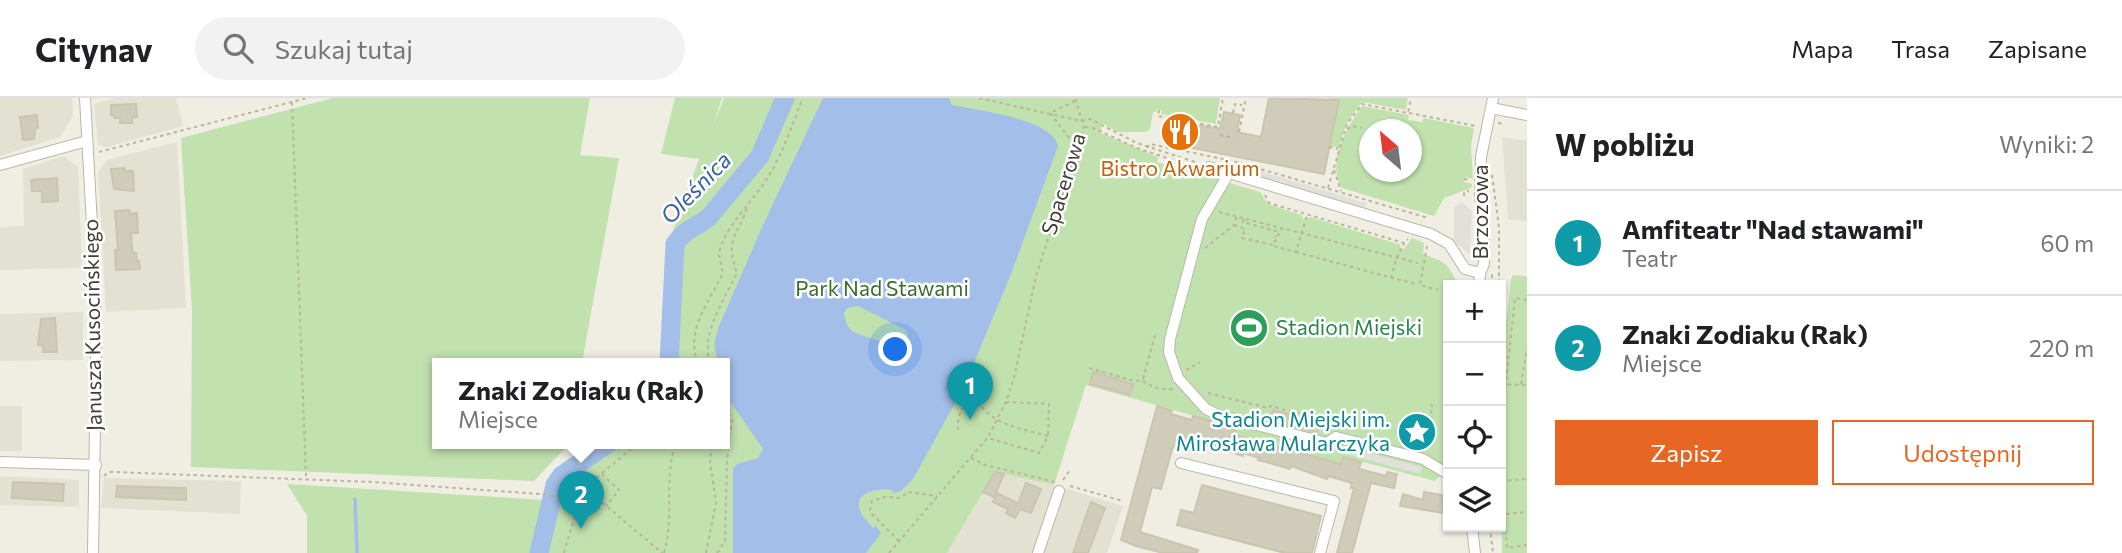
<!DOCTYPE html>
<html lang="pl">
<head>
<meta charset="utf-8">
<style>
	:root { --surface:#fff; --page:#f2f2f2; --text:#202124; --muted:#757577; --line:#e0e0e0; --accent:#e76623 }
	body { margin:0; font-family:Commissioner,sans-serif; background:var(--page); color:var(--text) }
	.controls { position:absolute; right:21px; bottom:21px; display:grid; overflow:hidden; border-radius:0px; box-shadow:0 2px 5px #0004 }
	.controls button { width:63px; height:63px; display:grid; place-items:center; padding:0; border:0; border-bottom:2px solid var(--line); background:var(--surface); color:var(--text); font:35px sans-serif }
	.compass { position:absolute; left:1359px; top:21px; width:63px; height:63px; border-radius:50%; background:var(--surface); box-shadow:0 2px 5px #0004; rotate:332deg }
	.you { position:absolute; left:896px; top:252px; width:24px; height:24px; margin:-18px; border:5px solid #fff; border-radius:50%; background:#1a73e8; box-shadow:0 0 0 10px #1a73e833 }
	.badge { display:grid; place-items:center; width:46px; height:46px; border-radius:50%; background:var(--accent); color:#fff; font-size:23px; font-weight:700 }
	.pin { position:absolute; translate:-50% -58px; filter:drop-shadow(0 2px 4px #0008) }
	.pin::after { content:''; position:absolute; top:37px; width:24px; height:21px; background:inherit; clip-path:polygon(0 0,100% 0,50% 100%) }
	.popup { position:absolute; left:432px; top:260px; width:298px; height:91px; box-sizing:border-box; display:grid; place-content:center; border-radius:0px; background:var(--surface); filter:drop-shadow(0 2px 5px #0005); font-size:23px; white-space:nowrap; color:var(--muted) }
	.popup b { font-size:26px; color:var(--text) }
	.popup::after { content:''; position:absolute; left:50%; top:100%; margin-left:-14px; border:14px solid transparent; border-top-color:var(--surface) }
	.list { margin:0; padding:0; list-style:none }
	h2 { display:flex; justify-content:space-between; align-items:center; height:91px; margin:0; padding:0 28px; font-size:30px }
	h2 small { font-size:23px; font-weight:400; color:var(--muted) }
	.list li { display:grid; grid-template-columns:46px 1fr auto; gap:21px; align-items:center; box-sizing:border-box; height:105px; padding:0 28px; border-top:2px solid var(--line) }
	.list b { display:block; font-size:26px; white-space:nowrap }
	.list p { margin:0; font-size:23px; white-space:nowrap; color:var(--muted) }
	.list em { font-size:23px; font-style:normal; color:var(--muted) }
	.actions { display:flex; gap:14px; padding:21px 28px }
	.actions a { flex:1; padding:16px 0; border:2px solid var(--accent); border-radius:0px; text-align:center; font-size:24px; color:var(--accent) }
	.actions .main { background:var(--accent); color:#fff }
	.icon { flex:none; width:38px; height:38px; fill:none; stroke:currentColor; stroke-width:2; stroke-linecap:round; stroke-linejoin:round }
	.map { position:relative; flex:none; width:1527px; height:455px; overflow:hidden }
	header { display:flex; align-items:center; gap:42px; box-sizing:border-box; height:98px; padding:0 35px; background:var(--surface); border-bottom:2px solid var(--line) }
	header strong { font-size:33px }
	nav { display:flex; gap:38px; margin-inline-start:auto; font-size:24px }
	.search { width:490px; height:63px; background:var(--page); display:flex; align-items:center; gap:18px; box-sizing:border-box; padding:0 24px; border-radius:38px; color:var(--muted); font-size:26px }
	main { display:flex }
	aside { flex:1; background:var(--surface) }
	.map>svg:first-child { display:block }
	.residential { fill:#e3e1d2 }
	.green { fill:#c1e1af; fill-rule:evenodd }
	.parking { fill:#e1e0db }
	.water { fill:#a3bfe9; fill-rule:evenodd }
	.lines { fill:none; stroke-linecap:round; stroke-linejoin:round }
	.stream { stroke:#a3bfe9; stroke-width:3.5 }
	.river { stroke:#a3bfe9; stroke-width:19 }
	.building { fill:#d0ccba; stroke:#cac5ae; stroke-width:2 }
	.minor-casing { stroke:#bab7a7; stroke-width:12 }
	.path { stroke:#bbb599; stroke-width:2; stroke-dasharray:3.5 3.5; stroke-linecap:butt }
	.minor { stroke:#fff; stroke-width:10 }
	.labels { text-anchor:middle; stroke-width:5; stroke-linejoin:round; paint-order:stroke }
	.food-label { font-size:21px; fill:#c56008; stroke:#fff }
	.street-label { font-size:21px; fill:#413e34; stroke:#fff }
	.park-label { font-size:21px; fill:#396d2d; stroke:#fff }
	.leisure-label { font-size:21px; fill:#27864d; stroke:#fff; text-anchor:start }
	.culture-label { font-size:21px; fill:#0d838f; stroke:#fff; text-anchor:end }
	.water-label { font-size:23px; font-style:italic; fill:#3761a3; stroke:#fff }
</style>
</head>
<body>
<header>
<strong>Citynav</strong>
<div class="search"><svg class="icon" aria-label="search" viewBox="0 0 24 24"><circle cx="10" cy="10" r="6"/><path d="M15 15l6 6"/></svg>Szukaj tutaj</div>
<nav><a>Mapa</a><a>Trasa</a><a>Zapisane</a></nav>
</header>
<main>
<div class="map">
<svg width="1527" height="455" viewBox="0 0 1527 455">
	<rect width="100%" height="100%" fill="#f0eee3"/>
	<!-- residential -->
	<g class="residential">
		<path d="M 0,0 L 72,0 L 73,18 L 60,39 L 0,58 Z"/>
		<path d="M 115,0 L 176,0 L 183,28 L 107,49 L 98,47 L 94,6 Z"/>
		<path d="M 1502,39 L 1527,43 L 1527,123 L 1508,121 Z"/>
		<path d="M 177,44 L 186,210 L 106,214 L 98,74 L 107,62 Z"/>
		<path d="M 63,58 L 78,69 L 82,170 L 0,172 L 0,129 L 24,128 L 23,71 Z"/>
		<path d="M 83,214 L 83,262 L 0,263 L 0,216 Z"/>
		<rect x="0" y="308" width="22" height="45"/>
		<path d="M 995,374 L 1054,387 L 1123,408 L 1107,455 L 947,455 Z"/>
		<path d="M 0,378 L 79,382 L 79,409 L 0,407 Z"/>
		<path d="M 104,380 L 241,383 L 240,416 L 101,410 Z"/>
	</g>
	<!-- green -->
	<g class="green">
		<path d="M 333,0 L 590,0 L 580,57 L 619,60 L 582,265 L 438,265 L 438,345 L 570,345 L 534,383 L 191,369 L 192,213 L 181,40 Z"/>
		<path d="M 675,0 L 722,0 L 713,28 L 724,0 L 1220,0 L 1216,26 L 1161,16 L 1162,13 L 1157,11 L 1156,14 L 1153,14 L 1150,31 L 1146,34 L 1118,34 L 1102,25 L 1101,35 L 1158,59 L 1157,64 L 1206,79 L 1208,75 L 1215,77 L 1227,88 L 1230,85 L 1260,94 L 1268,106 L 1302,117 L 1303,121 L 1311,119 L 1401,147 L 1400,150 L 1404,151 L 1412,140 L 1424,145 L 1423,156 C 1446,164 1448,165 1458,187 L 1448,187 L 1448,370 L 1435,383 L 1344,359 L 1341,366 L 1235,337 L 1236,330 L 1086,287 L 1054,387 L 995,374 L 947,455 L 545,455 L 563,380 L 619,345 L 724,345 L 724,265 L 675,265 L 679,180 L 671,161 L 669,143 L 699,61 L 661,56 Z"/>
		<path d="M 1328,0 L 1408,0 L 1406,12 L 1362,4 L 1346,26 L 1339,50 L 1330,48 L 1339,2 Z"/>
		<path d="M 1362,8 L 1409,17 L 1408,22 L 1422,24 L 1424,20 L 1474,30 L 1471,48 L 1473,81 L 1465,79 L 1464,84 L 1472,86 L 1471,90 L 1444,100 L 1434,118 L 1342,90 C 1326,66 1347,29 1362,8 ZM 1370,32 L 1412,32 L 1412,74 L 1370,74 Z"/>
		<path d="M 1513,177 L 1527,178 L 1527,455 L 1502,455 L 1501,272 L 1511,181 Z"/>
		<path d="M 287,386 L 545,402 L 533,455 L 307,455 L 307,418 Z"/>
	</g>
	<!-- parking -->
	<g class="parking">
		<path d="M 1238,66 L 1366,105 L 1364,113 L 1235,74 Z"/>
		<path d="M 1462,104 L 1472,113 L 1470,157 L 1458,146 L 1454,147 L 1454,109 Z"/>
		<path d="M 1336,346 L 1422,369 L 1420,376 L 1334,353 Z"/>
	</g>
	<!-- water -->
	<path class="water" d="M 823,0 L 949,0 L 952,7 C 976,12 1053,21 1058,48 L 1011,176 L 964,289 L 913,381 L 901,393 L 893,395 L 892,392 C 877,390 849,395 862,417 C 865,421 870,426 873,430 L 876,428 L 881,435 L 866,455 L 733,455 L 733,371 L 737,366 L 758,360 L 763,351 L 729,302 L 725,287 L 724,265 L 718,265 L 714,246 L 719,228 L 763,127 ZM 858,208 L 906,232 L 908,236 L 903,246 C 894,248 859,238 851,232 C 846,227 845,221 844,215 L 847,210 Z"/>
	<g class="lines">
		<!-- stream -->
		<path class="stream" d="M 355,401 L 357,455"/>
		<!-- river -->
		<g class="river">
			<path d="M 669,265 L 675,146 C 686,129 695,131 709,119 L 760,58 L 785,0"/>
			<path d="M 539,455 L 555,387 L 562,377 L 609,345"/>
		</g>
	</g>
	<!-- building -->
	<g class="building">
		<path d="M 1269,0 L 1339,2 L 1324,76 L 1172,46 L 1177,24 L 1220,31 L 1224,14 L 1240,17 L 1237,34 L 1261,39 Z"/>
		<path d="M 136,6 L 137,19 L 132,20 L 132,25 L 120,25 L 120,20 L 114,20 L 114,17 L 111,17 L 111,7 Z"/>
		<path d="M 37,17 L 38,30 L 35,30 L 34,41 L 23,42 L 20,19 Z"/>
		<path d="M 125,70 L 125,73 L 133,73 L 134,93 L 114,91 L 111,71 Z"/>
		<path d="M 57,80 L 58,103 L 42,104 L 42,93 L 32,93 L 31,82 Z"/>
		<path d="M 129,112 L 130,116 L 137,115 L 138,135 L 131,135 L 132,151 L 133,155 L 136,155 L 137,163 L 139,163 L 140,171 L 116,172 L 115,152 L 118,152 L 115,113 Z"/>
		<path d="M 55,220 L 57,254 L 43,254 L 43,248 L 38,247 L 41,221 Z"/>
		<path d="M 1093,274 L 1133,286 L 1130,297 L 1090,286 Z"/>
		<path d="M 1157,308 L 1172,313 L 1171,316 L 1192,322 L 1193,318 L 1232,329 L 1231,331 L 1236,332 L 1235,337 L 1341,366 L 1343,359 L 1361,364 L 1359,371 L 1386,378 L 1387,374 L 1397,376 L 1394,390 L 1371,385 L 1352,455 L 1337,455 L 1354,390 L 1351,390 L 1352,385 L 1328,378 L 1327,381 L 1291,368 L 1290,371 L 1280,368 L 1258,362 L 1259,360 L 1243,355 L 1243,358 L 1201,345 L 1198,355 L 1173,348 L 1161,391 L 1152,389 L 1140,434 L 1198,452 L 1197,455 L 1163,455 L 1136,448 L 1121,442 Z"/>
		<path d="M 1273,312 L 1320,325 L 1317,334 L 1270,322 Z"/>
		<path d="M 995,374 L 1004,376 L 994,399 L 983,394 Z"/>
		<path d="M 13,384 L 64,386 L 63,403 L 12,400 Z"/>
		<path d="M 1026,385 L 1041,391 L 1031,415 L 1020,411 L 1015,420 L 1006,415 L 1008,411 L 993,404 L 997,395 L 1018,405 Z"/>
		<path d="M 1202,387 L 1321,418 L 1312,455 L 1285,455 L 1177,427 L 1181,412 L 1194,415 Z"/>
		<path d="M 117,388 L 186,390 L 186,402 L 116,399 Z"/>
		<path d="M 1424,394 L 1447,398 L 1444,415 L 1400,408 L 1403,396 L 1423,402 Z"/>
		<path d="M 1091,404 L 1105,410 L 1088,455 L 1073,455 Z"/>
	</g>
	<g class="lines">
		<!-- minor casing -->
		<g class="minor-casing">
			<g id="minor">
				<path d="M 85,0 L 94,163 L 96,265 L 93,455"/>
				<path d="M 1491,10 L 1527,17"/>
				<path d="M 0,67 L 87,43"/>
				<path d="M 1209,69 L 1431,136 L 1449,146 L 1465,171 L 1480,175"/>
				<path d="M 1229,75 L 1202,121 L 1170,241 L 1169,254 L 1178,280 L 1206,311 L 1218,317 L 1327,345 L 1336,339 L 1423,361 L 1448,376"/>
				<path d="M 1479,187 L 1480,175 L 1484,166 L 1483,105 L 1480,101 L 1481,59 L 1493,0"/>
				<path d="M 0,364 L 96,367"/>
				<path d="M 1181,365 L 1334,403 L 1320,455"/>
				<path d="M 1472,429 L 1475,455"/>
				<path d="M 1038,455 L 1059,393"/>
			</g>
		</g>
		<!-- path -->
		<g class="path">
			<path d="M 979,0 L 1081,23 L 1090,21 L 1137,45 L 1198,65"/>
			<path d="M 1075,3 L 1050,15 L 1076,49"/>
			<path d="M 292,4 L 306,380"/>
			<path d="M 1159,12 L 1158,18 L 1218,29 L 1223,0"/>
			<path d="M 1233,15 L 1235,6 L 1242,7"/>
			<path d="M 1409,15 L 1476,28"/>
			<path d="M 1498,25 L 1505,26"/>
			<path d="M 1085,29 L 1093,30 L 1137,50 L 1197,70"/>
			<path d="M 1347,31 L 1352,28 L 1362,30"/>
			<path d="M 1239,34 L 1246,0"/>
			<path d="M 1220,37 L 1234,40"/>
			<path d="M 1329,49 L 1338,51"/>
			<path d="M 1147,50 L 1150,46 L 1233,63 L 1425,119 L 1424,123"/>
			<path d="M 99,54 L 307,0"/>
			<path d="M 1334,72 L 1341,93"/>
			<path d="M 1492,77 L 1499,129 L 1499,187"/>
			<path d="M 1464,81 L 1470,82"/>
			<path d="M 1328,90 L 1347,26 L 1362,6 L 1408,15 L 1411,0"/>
			<path d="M 1265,97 L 1269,105 L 1404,145 L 1408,141"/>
			<path d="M 1464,98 L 1464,94 L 1469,93"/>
			<path d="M 1219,114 L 1418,165"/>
			<path d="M 1244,121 L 1243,124 L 1276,133 L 1275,139"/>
			<path d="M 1234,127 L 1245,131 L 1242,140 L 1273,147 L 1282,130"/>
			<path d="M 1274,148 L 1296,154 L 1307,117"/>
			<path d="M 1427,148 L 1420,187 L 1438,192"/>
			<path d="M 1205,150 L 1234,127 L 1237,118"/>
			<path d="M 1296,154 L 1415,186"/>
			<path d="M 1391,180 L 1397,159 L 1404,146"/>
			<path d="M 1492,187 L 1492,174"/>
			<path d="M 1527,202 L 1515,200 L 1502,320 L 1501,355 L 1507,450 L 1527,447"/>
			<path d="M 698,265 C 685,234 708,205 722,177 C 724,168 717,161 720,151 C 729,124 753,103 768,79 C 783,56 792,26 803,0"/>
			<path d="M 710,265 C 700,236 725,201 737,175 C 724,140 739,137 748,107"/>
			<path d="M 1089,270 L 1134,283 L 1142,282 C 1151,290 1163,292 1175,291"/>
			<path d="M 1186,272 L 1200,264"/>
			<path d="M 1143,281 L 1155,237"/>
			<path d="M 1501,286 L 1527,287"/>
			<path d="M 1521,286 L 1527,250"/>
			<path d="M 1208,295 L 1268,310 L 1271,308 L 1324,323 L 1331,330"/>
			<path d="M 1006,304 L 1049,306 L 1048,337"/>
			<path d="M 958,332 C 957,314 965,301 982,295 L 979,305 C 994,328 1024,331 1048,338 L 1039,355 L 988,340"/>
			<path d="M 1426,350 L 1430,335 L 1432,306"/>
			<path d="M 971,360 L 985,367 L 1055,384"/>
			<path d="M 602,376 L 619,392 L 606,408"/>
			<path d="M 104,378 L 109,374 L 114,374 L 372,384 L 541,396 L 578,402"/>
			<path d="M 1063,382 L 1070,372"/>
			<path d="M 1501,383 L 1527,381"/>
			<path d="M 1070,388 L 1123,403"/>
			<path d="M 586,391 L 662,455"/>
			<path d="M 1506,416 L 1527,414"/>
			<path d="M 1490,429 L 1493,455"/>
			<path d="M 899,443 L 872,416 L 870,411 L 872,403 L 885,399 L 901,400 L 908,394 L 937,398"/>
			<path d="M 564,455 L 581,396 L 594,382 L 638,345"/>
			<path d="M 664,455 C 675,419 663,381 676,345"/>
			<path d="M 706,455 L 716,404 L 710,364 L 712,345"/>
			<path d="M 717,455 L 725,443 L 727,362 L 732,322 L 724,302"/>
			<path d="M 889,455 L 988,339 L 1006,304 L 1014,280 L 1036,178 L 1084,29 L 1075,0"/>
		</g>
		<!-- minor -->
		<use href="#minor" class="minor"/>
	</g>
	<!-- icons -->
	<defs>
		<g id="restaurant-disc" transform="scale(2.0125)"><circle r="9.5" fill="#e8710a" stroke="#fff"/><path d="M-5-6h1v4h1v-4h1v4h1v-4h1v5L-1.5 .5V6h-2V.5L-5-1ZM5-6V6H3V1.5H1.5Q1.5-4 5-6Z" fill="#fff"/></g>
		<g id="stadium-disc" transform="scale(2.0125)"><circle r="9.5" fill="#2e9e5b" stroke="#fff"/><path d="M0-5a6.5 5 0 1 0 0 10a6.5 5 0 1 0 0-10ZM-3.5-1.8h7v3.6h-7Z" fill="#fff"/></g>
		<g id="sight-disc" transform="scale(2.0125)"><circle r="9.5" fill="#0f9aa8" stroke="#fff"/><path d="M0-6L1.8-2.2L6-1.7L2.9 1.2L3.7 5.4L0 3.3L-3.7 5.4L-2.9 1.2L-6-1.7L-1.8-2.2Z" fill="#fff"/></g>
	</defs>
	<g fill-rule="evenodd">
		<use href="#restaurant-disc" x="1180" y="34"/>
		<use href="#stadium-disc" x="1249" y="230"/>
		<use href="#sight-disc" x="1417" y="334"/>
	</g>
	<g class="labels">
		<!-- food labels -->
		<g class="food-label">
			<text x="1180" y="78">Bistro Akwarium</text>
		</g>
		<!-- street labels -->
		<g class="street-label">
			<text transform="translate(1064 86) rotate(-73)" y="7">Spacerowa</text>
			<text transform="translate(1481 114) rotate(-90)" y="7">Brzozowa</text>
			<text transform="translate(93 227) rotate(-91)" y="7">Janusza Kusocińskiego</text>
		</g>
		<!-- park labels -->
		<g class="park-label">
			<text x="882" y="198">Park Nad Stawami</text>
		</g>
		<!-- leisure labels -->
		<g class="leisure-label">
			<text x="1276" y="237">Stadion Miejski</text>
		</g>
		<!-- culture labels -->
		<g class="culture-label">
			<text x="1390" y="329">Stadion Miejski im.<tspan x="1390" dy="24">Mirosława Mularczyka</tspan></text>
		</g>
		<!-- water labels -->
		<g class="water-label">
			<text transform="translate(696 90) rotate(-46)" y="8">Oleśnica</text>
		</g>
	</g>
</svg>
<div class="controls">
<button>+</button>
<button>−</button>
<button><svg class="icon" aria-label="locate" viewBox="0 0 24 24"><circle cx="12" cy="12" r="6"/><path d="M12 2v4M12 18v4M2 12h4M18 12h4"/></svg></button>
<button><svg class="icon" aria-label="layers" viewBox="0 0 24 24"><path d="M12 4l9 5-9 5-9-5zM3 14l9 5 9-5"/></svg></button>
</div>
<svg class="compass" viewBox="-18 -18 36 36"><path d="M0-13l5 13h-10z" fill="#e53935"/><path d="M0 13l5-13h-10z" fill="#757577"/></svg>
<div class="you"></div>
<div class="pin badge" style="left:970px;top:322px;background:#0f9aa8">1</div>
<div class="pin badge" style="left:581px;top:431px;background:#0f9aa8">2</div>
<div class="popup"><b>Znaki Zodiaku (Rak)</b>Miejsce</div>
</div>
<aside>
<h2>W pobliżu<small>Wyniki: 2</small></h2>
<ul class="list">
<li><span class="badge" style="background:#0f9aa8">1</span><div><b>Amfiteatr &quot;Nad stawami&quot;</b><p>Teatr</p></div><em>60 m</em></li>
<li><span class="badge" style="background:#0f9aa8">2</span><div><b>Znaki Zodiaku (Rak)</b><p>Miejsce</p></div><em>220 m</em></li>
</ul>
<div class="actions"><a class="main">Zapisz</a><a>Udostępnij</a></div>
</aside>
</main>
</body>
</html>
